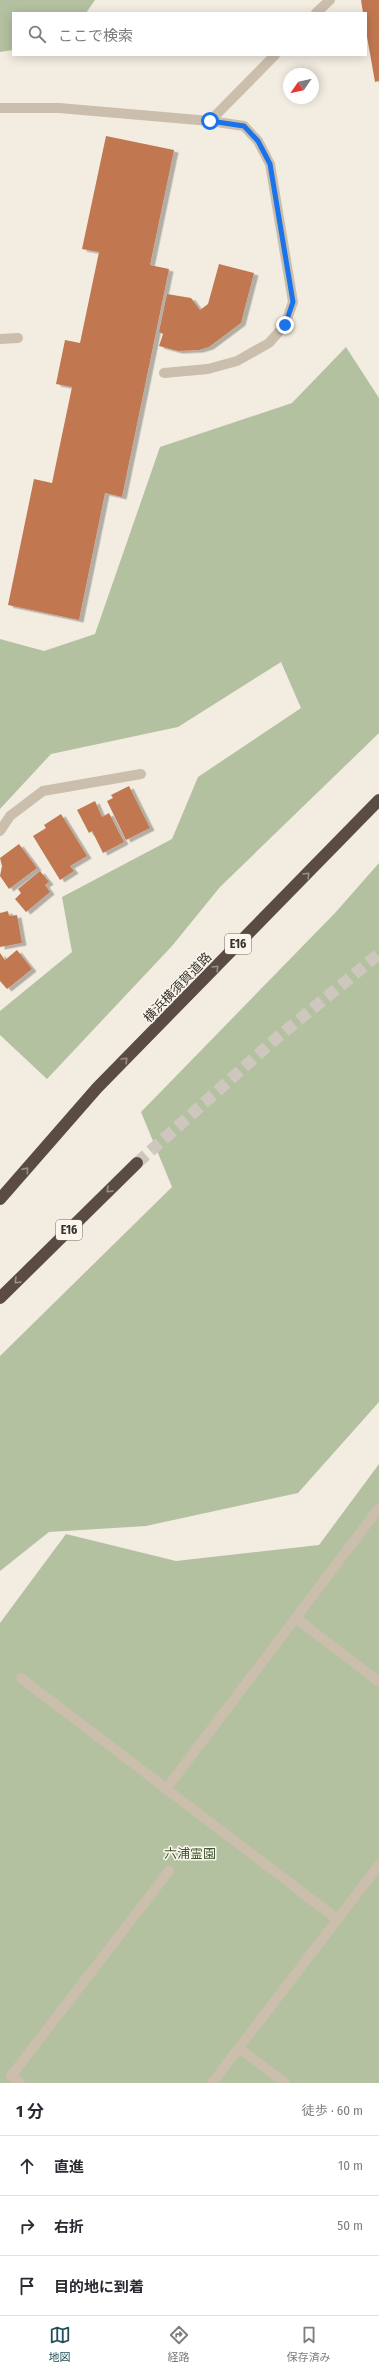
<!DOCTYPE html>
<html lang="ja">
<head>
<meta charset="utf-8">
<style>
	:root { --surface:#fff; --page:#f2f2f3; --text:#2b2b33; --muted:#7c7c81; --line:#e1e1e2; --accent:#225059 }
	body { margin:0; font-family:"Fira Sans Condensed","Noto Sans JP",sans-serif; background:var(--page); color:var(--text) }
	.compass { position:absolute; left:283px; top:68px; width:36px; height:36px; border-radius:50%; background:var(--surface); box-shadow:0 2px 10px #0003; rotate:236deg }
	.stop { position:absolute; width:12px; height:12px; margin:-9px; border:3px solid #1a73e8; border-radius:50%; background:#fff }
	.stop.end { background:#1a73e8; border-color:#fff; box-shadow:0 1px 4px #0008 }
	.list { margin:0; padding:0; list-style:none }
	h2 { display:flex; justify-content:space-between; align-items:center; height:52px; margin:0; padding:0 16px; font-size:17px }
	h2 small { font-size:13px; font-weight:400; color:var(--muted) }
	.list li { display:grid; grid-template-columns:26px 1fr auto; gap:12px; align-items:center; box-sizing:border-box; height:60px; padding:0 16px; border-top:1px solid var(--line) }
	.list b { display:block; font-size:15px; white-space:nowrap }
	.list em { font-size:13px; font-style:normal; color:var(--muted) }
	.icon { flex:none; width:22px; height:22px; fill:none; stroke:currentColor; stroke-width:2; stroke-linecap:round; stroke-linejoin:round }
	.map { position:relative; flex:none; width:379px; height:2083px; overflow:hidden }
	.search { position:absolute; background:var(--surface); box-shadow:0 2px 10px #0003; left:12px; right:12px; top:12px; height:44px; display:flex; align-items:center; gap:10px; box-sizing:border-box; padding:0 14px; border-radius:0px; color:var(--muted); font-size:15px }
	.sheet { height:232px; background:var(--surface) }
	nav { display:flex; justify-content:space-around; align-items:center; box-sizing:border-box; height:56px; border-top:1px solid var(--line); background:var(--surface); font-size:11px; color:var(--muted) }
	nav a { display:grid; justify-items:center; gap:2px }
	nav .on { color:var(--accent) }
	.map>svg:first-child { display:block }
	.green { fill:#b3c1a1 }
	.building { fill:#c17851; filter:url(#shadow) }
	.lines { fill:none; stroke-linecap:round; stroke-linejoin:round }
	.highway-tunnel { stroke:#cec7bd; stroke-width:12; stroke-dasharray:12 6; stroke-linecap:butt }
	.lane { stroke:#cbbead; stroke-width:10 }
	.street { stroke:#cbbead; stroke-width:10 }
	.highway { stroke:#5a4c43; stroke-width:12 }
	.oneway { stroke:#9a9087 }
	.route { stroke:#1a73e8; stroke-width:5 }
	.labels { text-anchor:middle; stroke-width:3; stroke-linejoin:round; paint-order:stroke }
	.shield { fill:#faf6ee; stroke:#736c66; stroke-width:1 }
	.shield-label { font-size:12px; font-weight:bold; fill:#39312b }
	.street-label { font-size:13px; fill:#39312b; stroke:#faf6ee }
	.park-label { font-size:13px; fill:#445730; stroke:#faf6ee }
</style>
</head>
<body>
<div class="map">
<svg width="379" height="2083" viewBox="0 0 379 2083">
	<defs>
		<filter id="shadow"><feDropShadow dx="4.5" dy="2.5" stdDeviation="0" flood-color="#0004"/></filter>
	</defs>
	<rect width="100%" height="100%" fill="#f3ece1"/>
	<!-- green -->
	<g class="green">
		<path d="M 0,0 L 95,0 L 86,13 L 13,13 L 13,50 L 0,52 Z"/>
		<path d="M 346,347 L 379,398 L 379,733 L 220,887 L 172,946 L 47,1079 L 0,1035 L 0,1011 L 72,952 L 62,897 L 172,839 L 198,777 L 301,708 L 281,662 L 178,727 L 51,754 L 0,809 L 0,639 L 44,651 L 95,634 L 160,447 L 292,403 Z"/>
		<path d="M 379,863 L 379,1402 L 298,1493 L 146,1526 L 49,1532 L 0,1571 L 0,1356 L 172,1187 L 141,1112 L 335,913 Z"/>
		<path d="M 379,1464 L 379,2083 L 0,2083 L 0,1623 L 66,1534 L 176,1561 L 319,1545 Z"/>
	</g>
	<!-- building -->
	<g class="building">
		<path d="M 361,0 L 379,0 L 379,81 L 375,82 L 366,31 L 366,13 L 363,13 Z"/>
		<path d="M 106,136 L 174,150 L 150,265 L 169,269 L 122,497 L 105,493 L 79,620 L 8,605 L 34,479 L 52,483 L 72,387 L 56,384 L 65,340 L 80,343 L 99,252 L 82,249 Z"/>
		<path d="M 219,264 L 254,273 L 241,323 L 209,347 L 199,350 L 178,351 L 159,346 L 163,334 L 159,332 L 167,294 L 191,298 L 200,310 L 208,304 Z"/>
		<path d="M 129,786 L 150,828 L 126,840 L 107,801 L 113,798 L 111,795 Z"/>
		<path d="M 95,801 L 102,817 L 109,813 L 124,842 L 103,853 L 92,831 L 89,833 L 77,810 Z"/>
		<path d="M 61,814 L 87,856 L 70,866 L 74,871 L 60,880 L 33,836 L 46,828 L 44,825 Z"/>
		<path d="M 19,844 L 37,868 L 9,889 L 0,876 L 2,866 L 0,858 Z"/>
		<path d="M 40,871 L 49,882 L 45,885 L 50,892 L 26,912 L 15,899 L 21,893 L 18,889 Z"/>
		<path d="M 8,911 L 9,916 L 17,915 L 22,943 L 0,947 L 0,913 Z"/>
		<path d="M 17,950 L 32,969 L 7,989 L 0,981 L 0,953 L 5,960 Z"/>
	</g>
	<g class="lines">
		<!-- highway-tunnel -->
		<path class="highway-tunnel" d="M 137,1163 L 272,1042 L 379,954"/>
		<!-- lane -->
		<g class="lane">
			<path d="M 0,339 L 18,338"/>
			<path d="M 164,373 L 208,369 L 237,361 L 269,343 L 285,325 L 293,302 L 270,164 L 258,141 L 244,126 L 210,121"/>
			<path d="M 296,1618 L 379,1682"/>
			<path d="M 21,1678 L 337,1919"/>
			<path d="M 166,1789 L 379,1508"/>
			<path d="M 239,2048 L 285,2083"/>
			<path d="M 20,2083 L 11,2076 L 169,1871"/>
			<path d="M 212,2083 L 379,1865"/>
		</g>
		<!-- street -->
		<g class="street">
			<path d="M 316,13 L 330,0"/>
			<path d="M 0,108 L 59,108 L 210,121 L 275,55"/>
			<path d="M 0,831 L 10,816 L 43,791 L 141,774"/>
		</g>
		<!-- highway -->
		<g class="highway">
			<path d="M 0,1199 L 97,1088 L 379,800"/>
			<path d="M 0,1298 L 137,1163"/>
		</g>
	</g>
	<!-- one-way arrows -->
	<defs><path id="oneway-chevron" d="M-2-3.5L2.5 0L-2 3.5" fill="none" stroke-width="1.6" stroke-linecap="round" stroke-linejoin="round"/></defs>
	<g class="oneway">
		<use href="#oneway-chevron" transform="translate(307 875) rotate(-46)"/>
		<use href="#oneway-chevron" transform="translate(216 968) rotate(-46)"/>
		<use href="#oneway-chevron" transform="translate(125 1060) rotate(-46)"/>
		<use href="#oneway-chevron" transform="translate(26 1170) rotate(-49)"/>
		<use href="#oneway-chevron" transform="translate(109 1190) rotate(136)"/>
		<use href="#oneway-chevron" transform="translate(17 1281) rotate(136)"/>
	</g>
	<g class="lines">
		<!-- route -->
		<path class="route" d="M 210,121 L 244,126 L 258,141 L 270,164 L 293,302 L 285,325"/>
	</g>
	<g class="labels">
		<!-- shield labels -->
		<g class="shield">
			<rect x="225" y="934" width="26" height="20" rx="3"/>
			<rect x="56" y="1220" width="26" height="20" rx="3"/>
		</g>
		<g class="shield-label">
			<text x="238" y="948">E16</text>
			<text x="69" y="1234">E16</text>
		</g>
		<!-- street labels -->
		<g class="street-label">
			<text transform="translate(177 987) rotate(-46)" y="5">横浜横須賀道路</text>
		</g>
		<!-- park labels -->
		<g class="park-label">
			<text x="190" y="1858">六浦霊園</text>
		</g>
	</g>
</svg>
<svg class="compass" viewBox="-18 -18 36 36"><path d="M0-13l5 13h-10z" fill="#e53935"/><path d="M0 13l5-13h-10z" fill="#7c7c81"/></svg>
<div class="stop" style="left:210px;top:121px"></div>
<div class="stop end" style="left:285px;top:325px"></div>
<div class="search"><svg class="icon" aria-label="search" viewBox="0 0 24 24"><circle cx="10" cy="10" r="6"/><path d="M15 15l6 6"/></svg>ここで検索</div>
</div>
<section class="sheet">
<h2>1 分<small>徒歩 · 60 m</small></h2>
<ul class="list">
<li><svg class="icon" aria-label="ahead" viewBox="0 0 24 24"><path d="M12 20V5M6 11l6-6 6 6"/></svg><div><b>直進</b></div><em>10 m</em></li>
<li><svg class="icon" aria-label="right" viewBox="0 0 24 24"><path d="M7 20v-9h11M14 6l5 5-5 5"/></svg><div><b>右折</b></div><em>50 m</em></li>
<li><svg class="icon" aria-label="arrive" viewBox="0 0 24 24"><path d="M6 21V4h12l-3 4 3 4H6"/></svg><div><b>目的地に到着</b></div></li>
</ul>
</section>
<nav>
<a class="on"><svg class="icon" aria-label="map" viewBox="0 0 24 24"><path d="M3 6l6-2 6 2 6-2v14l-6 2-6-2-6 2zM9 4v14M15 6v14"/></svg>地図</a>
<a><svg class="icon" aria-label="directions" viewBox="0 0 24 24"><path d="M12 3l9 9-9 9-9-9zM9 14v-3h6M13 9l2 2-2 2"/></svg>経路</a>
<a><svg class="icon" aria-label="saved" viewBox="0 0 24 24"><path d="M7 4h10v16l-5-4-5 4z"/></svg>保存済み</a>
</nav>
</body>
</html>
